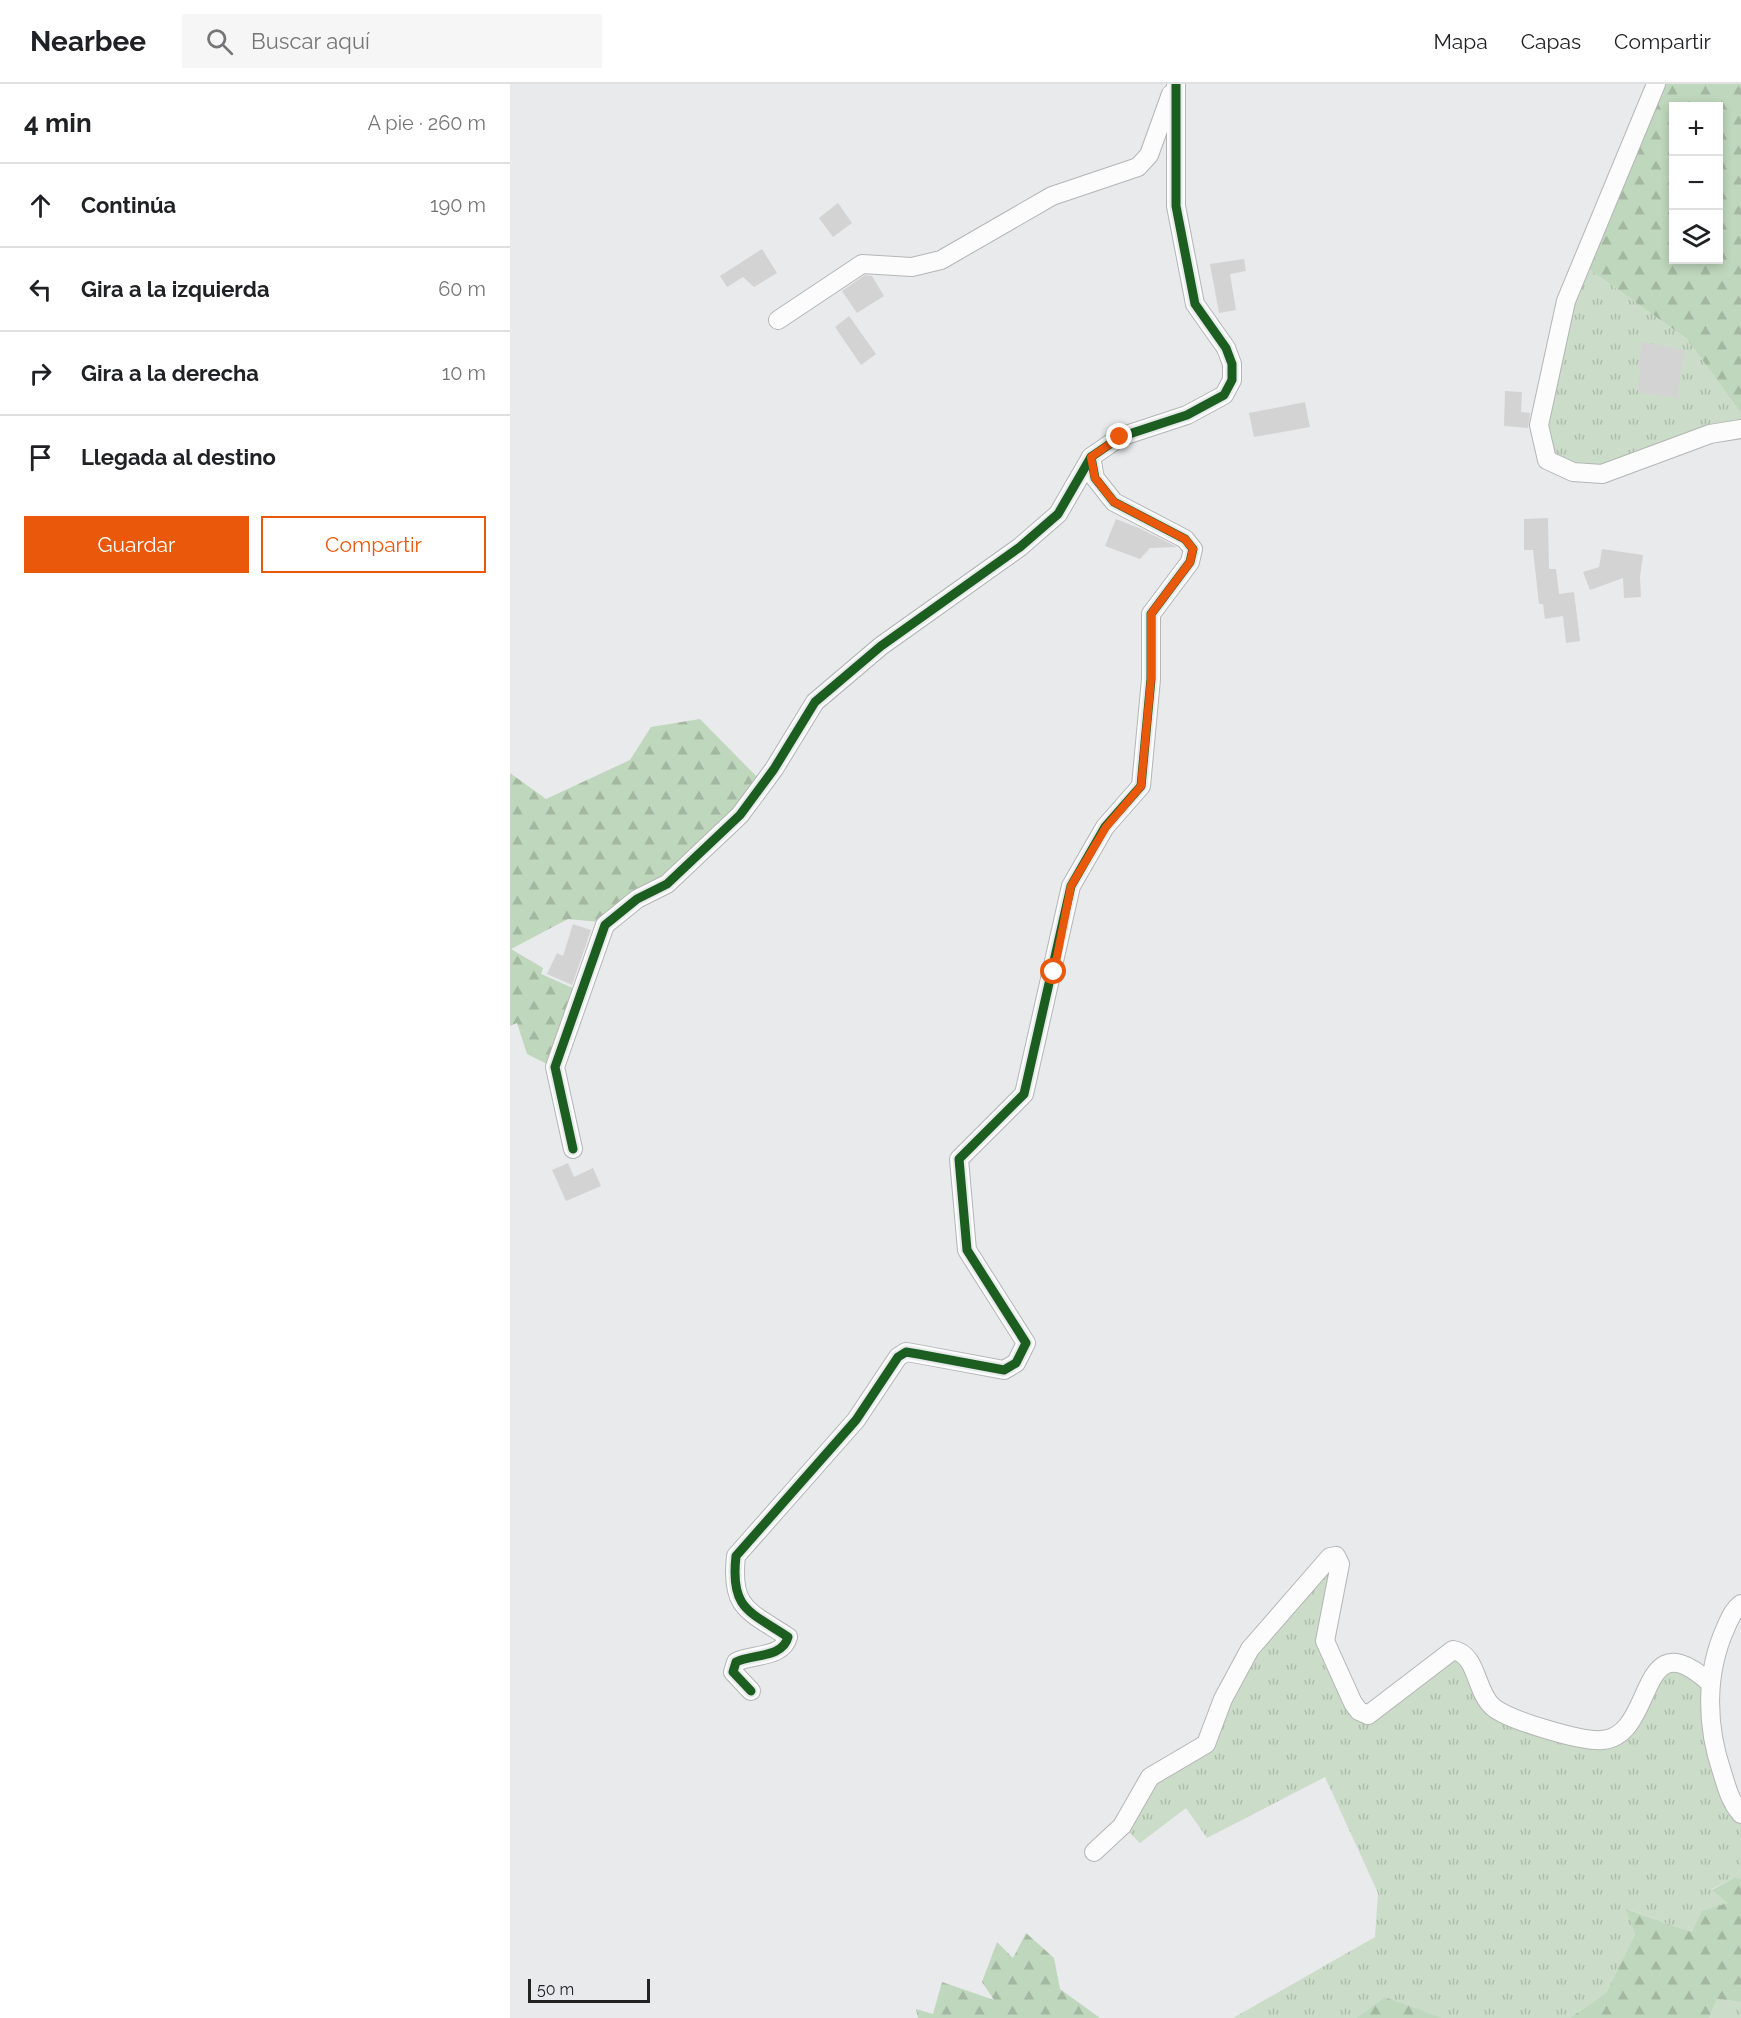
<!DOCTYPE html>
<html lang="es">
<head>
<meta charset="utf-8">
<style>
	:root { --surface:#fff; --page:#f6f6f6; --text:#202124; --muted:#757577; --line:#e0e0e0; --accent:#ea580c }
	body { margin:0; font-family:Raleway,sans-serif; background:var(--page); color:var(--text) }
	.controls { position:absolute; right:18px; top:18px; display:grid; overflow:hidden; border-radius:0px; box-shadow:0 3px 9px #0003 }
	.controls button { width:54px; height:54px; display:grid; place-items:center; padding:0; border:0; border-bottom:2px solid var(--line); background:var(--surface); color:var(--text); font:30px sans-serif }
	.scale { position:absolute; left:18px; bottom:15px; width:122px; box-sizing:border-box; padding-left:6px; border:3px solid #232324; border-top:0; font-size:16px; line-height:21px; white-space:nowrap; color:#232324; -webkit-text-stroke:4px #e8e9ec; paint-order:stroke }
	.stop { position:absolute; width:18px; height:18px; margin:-14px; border:4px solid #ea580c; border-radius:50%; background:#fff }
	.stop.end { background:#ea580c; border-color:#fff; box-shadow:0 2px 6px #0008 }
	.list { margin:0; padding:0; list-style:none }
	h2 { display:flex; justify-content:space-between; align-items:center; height:78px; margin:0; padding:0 24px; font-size:26px }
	h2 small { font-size:20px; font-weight:400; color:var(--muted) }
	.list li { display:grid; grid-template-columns:39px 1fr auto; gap:18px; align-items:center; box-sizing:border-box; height:84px; padding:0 24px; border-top:2px solid var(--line) }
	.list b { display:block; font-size:22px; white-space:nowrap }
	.list em { font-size:20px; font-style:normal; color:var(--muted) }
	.actions { display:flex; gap:12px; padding:18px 24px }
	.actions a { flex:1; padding:14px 0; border:2px solid var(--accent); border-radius:0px; text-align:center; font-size:21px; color:var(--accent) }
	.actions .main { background:var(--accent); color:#fff }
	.icon { flex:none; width:33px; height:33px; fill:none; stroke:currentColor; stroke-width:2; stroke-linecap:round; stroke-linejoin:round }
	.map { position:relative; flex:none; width:1231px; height:1934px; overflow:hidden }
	header { display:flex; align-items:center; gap:36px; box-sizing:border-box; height:84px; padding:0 30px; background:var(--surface); border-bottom:2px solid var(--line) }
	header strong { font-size:28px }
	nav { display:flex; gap:33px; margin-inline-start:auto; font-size:21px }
	.search { width:420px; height:54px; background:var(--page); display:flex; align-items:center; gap:15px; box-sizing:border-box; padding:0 21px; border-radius:0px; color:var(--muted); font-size:22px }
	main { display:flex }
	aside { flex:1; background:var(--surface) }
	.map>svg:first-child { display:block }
	.grass { fill:url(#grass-tufts) }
	.forest { fill:url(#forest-firs); fill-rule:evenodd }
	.building { fill:#d3d3d3 }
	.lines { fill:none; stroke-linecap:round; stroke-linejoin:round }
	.minor-casing { stroke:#b4b5b6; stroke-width:20 }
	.minor { stroke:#fcfcfc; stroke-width:18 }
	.cycleway-casing { stroke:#e8e9ec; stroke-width:13 }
	.cycleway { stroke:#1b5e20; stroke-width:9 }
	.route { stroke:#ea580c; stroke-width:8 }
</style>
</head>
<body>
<header>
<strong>Nearbee</strong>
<div class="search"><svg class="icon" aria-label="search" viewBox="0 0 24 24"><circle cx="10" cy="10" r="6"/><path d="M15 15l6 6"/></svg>Buscar aquí</div>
<nav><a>Mapa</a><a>Capas</a><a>Compartir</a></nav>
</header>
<main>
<aside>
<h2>4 min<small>A pie · 260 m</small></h2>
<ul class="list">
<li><svg class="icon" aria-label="ahead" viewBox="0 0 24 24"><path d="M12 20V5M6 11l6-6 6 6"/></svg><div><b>Continúa</b></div><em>190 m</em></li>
<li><svg class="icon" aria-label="left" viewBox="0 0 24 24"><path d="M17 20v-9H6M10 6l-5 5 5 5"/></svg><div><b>Gira a la izquierda</b></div><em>60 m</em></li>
<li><svg class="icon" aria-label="right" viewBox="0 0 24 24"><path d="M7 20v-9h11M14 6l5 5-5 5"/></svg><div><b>Gira a la derecha</b></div><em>10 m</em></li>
<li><svg class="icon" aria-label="arrive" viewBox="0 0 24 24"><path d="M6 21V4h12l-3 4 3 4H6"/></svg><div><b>Llegada al destino</b></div></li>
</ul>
<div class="actions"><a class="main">Guardar</a><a>Compartir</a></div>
</aside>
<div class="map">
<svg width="1231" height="1934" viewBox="0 0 1231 1934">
	<defs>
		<pattern id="grass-tufts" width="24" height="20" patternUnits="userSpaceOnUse" patternTransform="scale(1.5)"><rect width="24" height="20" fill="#cbdcc9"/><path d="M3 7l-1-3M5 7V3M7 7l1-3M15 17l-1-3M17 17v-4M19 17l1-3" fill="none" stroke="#aebcac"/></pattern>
		<pattern id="forest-firs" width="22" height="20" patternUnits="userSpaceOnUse" patternTransform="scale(1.5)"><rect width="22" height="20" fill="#bfd7bc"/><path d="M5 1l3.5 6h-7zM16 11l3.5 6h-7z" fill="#a4b8a1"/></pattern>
	</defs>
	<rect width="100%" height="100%" fill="#e9eaeb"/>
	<!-- grass -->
	<g class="grass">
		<path d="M 1076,183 L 1177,255 L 1231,329 L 1231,340 L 1092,384 L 1066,383 L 1042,371 L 1035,341 L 1062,219 Z"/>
		<path d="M 823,1479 L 810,1546 L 846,1632 L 944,1573 L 949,1573 L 968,1616 L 1100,1662 L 1146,1599 L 1164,1585 L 1194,1601 L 1231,1738 L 1231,1795 L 1225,1793 L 1202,1805 L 1219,1819 L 1182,1848 L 1117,1825 L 1125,1850 L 1096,1909 L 1060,1934 L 933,1934 L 875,1913 L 846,1934 L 723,1934 L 865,1853 L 868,1809 L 815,1693 L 697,1754 L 676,1724 L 630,1759 L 617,1746 L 644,1697 L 693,1670 L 745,1569 Z"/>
		<path d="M 1207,1915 L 1231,1918 L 1231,1934 L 1199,1934 Z"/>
	</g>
	<!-- forest -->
	<g class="forest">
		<path d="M 1154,0 L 1231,0 L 1231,329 L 1177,255 L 1076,183 ZM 1164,22 L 1208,22 L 1208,176 L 1164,176 Z"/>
		<path d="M 190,635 L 249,695 L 226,727 L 154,795 L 90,838 L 58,835 L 1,865 L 33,884 L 31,890 L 65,905 L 39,981 L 17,970 L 7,939 L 0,942 L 0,689 L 36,715 L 120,676 L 141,643 Z"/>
		<path d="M 1225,1793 L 1231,1795 L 1231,1918 L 1207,1915 L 1199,1934 L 1060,1934 L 1096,1909 L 1125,1850 L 1116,1825 L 1182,1848 L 1192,1827 L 1218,1819 L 1202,1806 Z"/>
		<path d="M 516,1849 L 544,1874 L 550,1905 L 590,1934 L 408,1934 L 406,1925 L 423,1930 L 432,1898 L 484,1916 L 472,1898 L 487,1858 L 503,1874 Z"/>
		<path d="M 875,1913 L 933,1934 L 846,1934 Z"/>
	</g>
	<!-- building -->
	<g class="building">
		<path d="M 328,119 L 342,139 L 323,153 L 309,134 Z"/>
		<path d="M 252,165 L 267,189 L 244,203 L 233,193 L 217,203 L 210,192 Z"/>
		<path d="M 734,175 L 736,187 L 720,190 L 726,226 L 709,229 L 700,180 Z"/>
		<path d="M 355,191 L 362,192 L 374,212 L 347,229 L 332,207 Z"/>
		<path d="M 339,232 L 366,270 L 351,281 L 325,243 Z"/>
		<path d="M 1132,258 L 1174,266 L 1167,314 L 1128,308 L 1131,282 L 1128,281 Z"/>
		<path d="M 995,307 L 1012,308 L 1011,328 L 1020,329 L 1018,344 L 994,342 Z"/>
		<path d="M 795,318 L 800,343 L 744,353 L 739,329 Z"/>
		<path d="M 1038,434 L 1039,485 L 1046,485 L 1049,510 L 1064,508 L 1070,557 L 1056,559 L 1053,532 L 1035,535 L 1033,520 L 1029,520 L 1023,466 L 1014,466 L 1014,435 Z"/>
		<path d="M 606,435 L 629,444 L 667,463 L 640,464 L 630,475 L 595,462 Z"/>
		<path d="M 1092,465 L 1133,471 L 1130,493 L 1131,513 L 1114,514 L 1113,494 L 1080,506 L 1073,488 L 1089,483 Z"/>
		<path d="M 63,840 L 81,846 L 62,901 L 37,890 L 47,869 L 53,872 Z"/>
		<path d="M 58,1079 L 64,1093 L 83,1084 L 91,1102 L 56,1117 L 42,1086 Z"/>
	</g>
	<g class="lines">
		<!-- minor casing -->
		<g class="minor-casing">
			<g id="minor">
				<path d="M 1146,0 L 1056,217 L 1029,341 L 1037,376 L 1063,388 L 1092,390 L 1200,350 L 1231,345"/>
				<path d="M 268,236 L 352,180 L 402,183 L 431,176 L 542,112 L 628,83 L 639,71 L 661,10"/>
				<path d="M 63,1065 L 45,983 L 95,841 L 127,815 L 157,800 L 230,731 L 264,685 L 305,618 L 371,562 L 510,463 L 548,430 L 581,373 L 610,353 L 677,331 L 714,311 L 722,296 L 722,280 L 716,264 L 685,220 L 666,122 L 666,0"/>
				<path d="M 1231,1520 C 1223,1526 1220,1534 1216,1543 C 1195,1589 1196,1641 1212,1688 C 1217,1704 1220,1717 1231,1730"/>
				<path d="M 241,1607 L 223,1588 L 226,1578 C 242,1570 273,1574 278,1553 C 239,1527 220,1525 226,1472 L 346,1336 L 388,1273 L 396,1268 L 408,1270 L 494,1286 L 506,1279 L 516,1259 L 457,1166 L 449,1075 L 514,1010 L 561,802 L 595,743 L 631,702 L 641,595 L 641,530 L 680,478 L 683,465 L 675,455 L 604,418 L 585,394 L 581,373"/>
				<path d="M 584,1768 L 612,1742 L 640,1693 L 696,1660 L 713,1615 L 740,1565 L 820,1473 L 826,1472 L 830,1480 L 815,1557 L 843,1619 L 849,1627 L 858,1631 L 943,1566 C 968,1570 965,1608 983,1623 C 998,1636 1072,1658 1092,1656 C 1147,1652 1126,1532 1200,1599"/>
			</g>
		</g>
		<!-- minor -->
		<use href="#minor" class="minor"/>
		<!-- cycleway casing -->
		<g class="cycleway-casing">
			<g id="cycleway">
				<path d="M 63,1065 L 45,983 L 95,841 L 127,815 L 157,800 L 230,731 L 264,685 L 305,618 L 371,562 L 510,463 L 548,430 L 581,373 L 610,353 L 677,331 L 714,311 L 722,296 L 722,280 L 716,264 L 685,220 L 666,122 L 666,0"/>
				<path d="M 241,1607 L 223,1588 L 226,1578 C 242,1570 273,1574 278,1553 C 239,1527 220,1525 226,1472 L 346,1336 L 388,1273 L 396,1268 L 408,1270 L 494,1286 L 506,1279 L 516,1259 L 457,1166 L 449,1075 L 514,1010 L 561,802 L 595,743 L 631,702 L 641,595 L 641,530 L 680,478 L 683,465 L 675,455 L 604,418 L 585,394 L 581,373"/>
			</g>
		</g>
		<!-- cycleway -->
		<use href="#cycleway" class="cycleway"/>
	</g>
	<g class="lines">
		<!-- route -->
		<path class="route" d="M 544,888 L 561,802 L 596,743 L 631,702 L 641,595 L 641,530 L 680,478 L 683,465 L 675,455 L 604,418 L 585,394 L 581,373 L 610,353"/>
	</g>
</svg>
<div class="controls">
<button>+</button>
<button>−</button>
<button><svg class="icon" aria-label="layers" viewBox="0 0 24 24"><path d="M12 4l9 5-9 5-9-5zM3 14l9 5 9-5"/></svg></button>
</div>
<div class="scale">50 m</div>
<div class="stop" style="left:544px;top:888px"></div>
<div class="stop end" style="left:610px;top:353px"></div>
</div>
</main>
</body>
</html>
